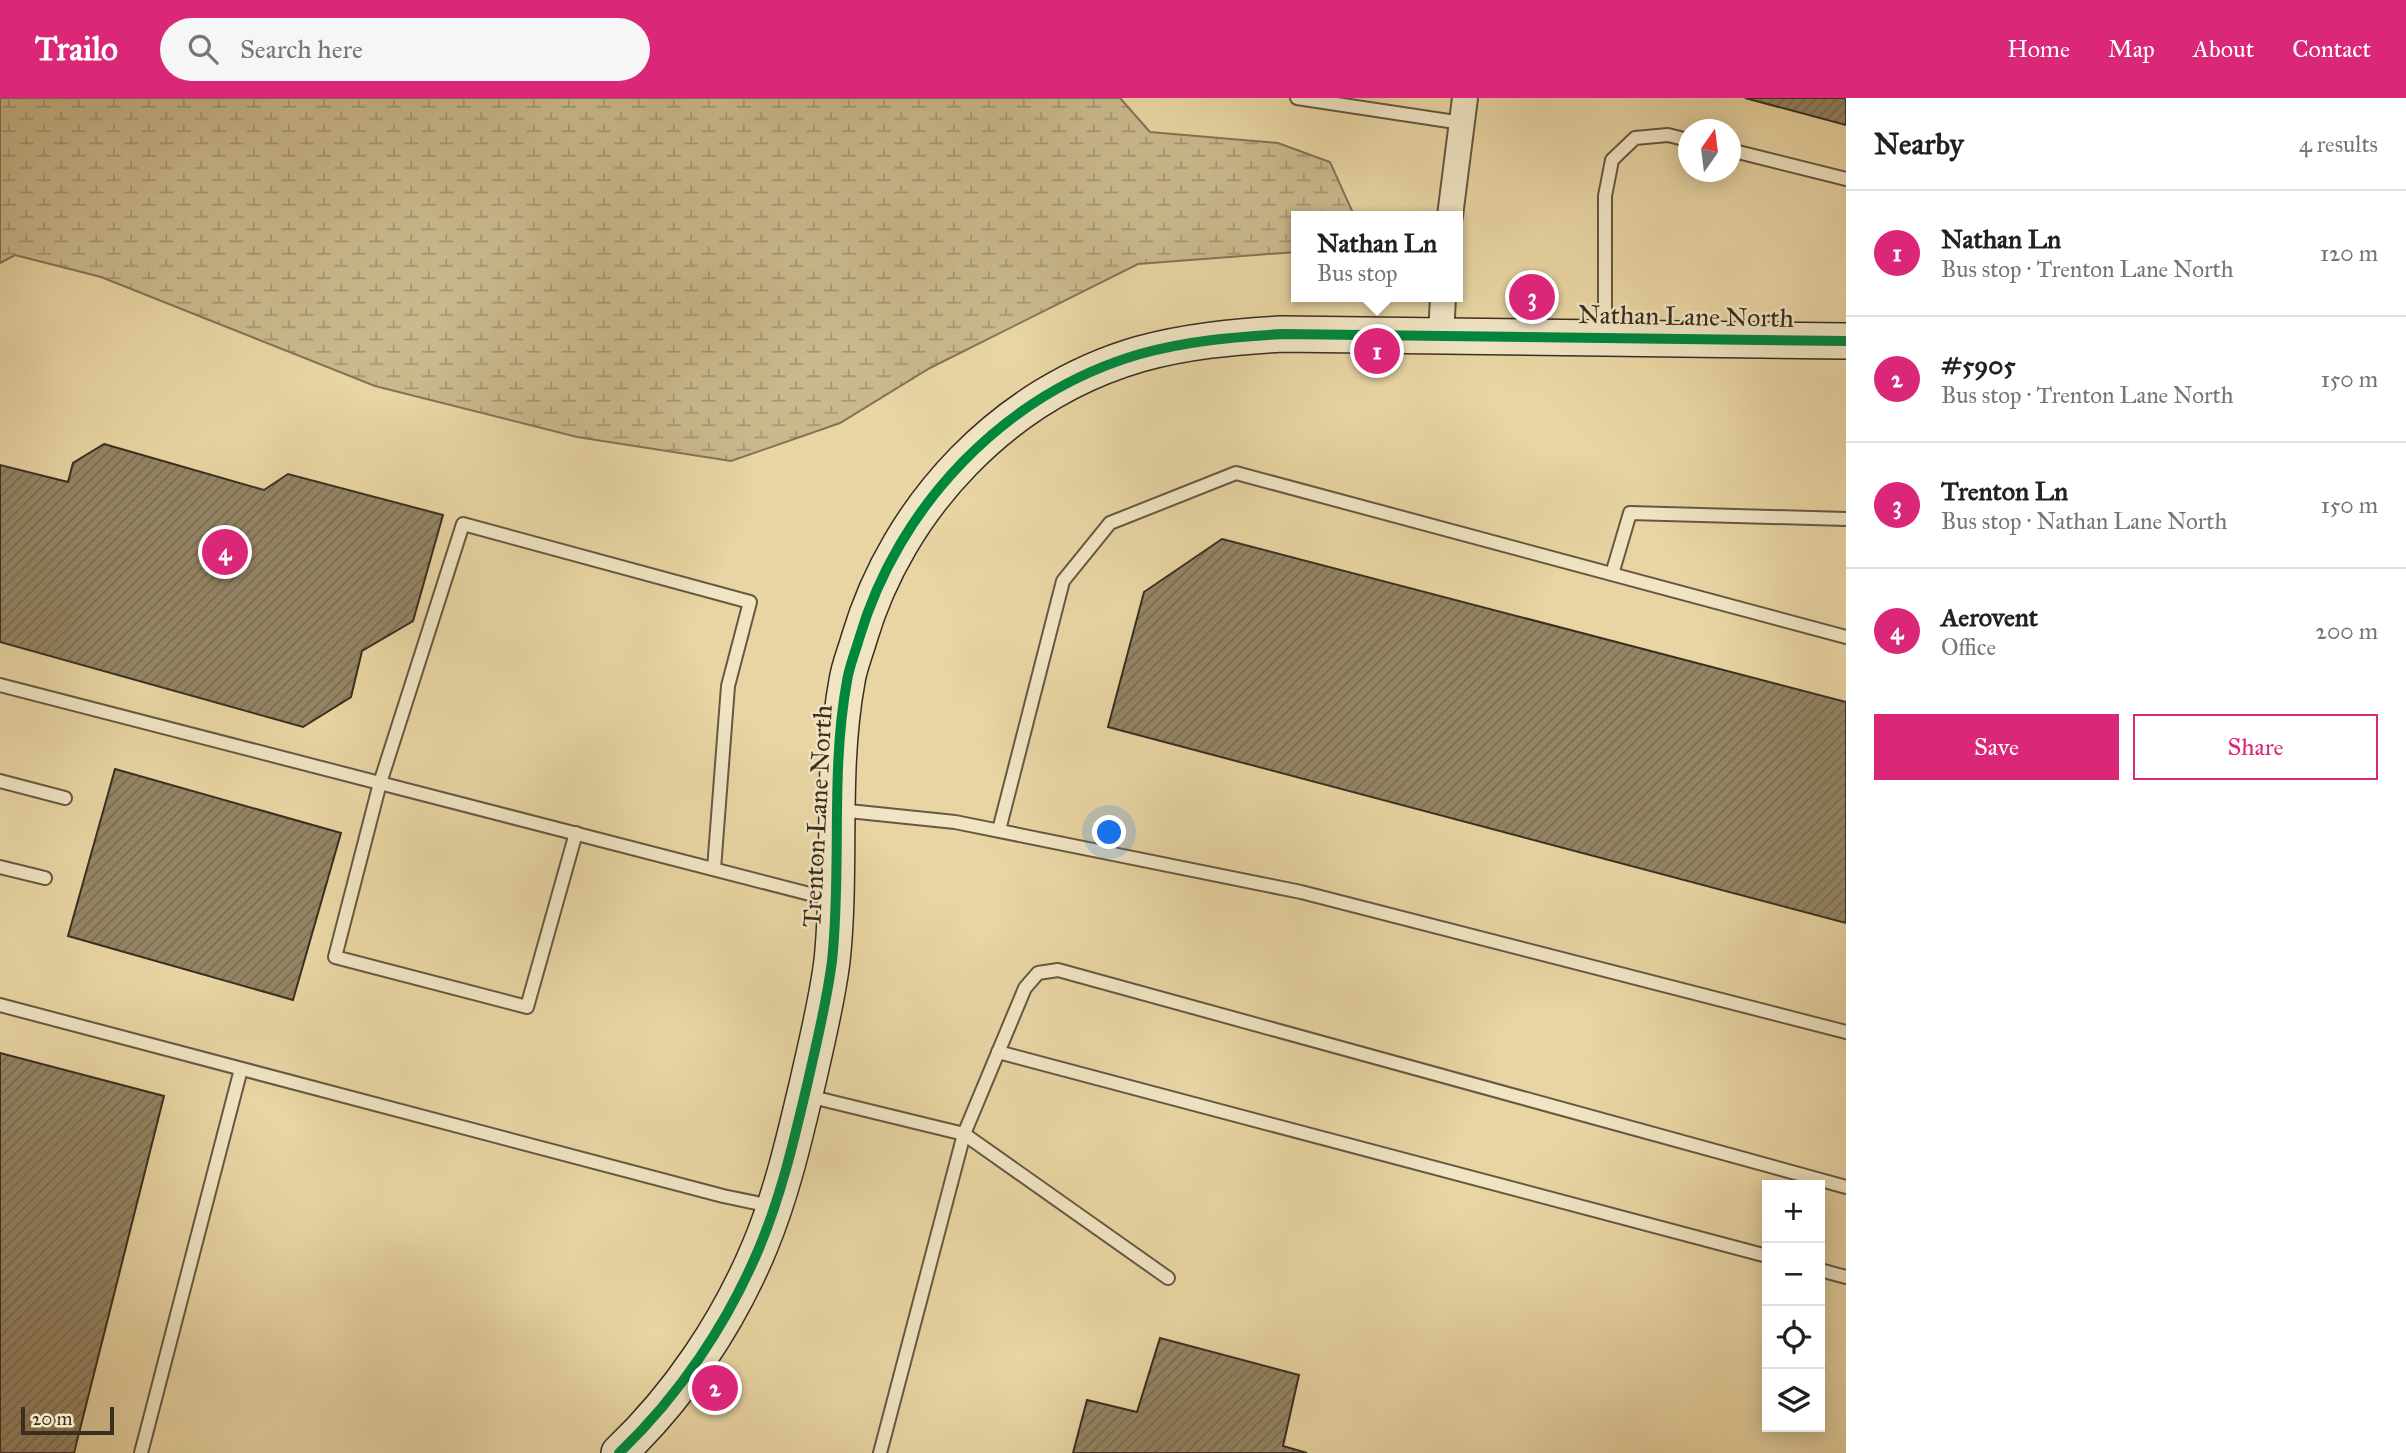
<!DOCTYPE html>
<html lang="en">
<head>
<meta charset="utf-8">
<style>
	:root { --surface:#fff; --page:#f6f6f6; --text:#202124; --muted:#757577; --line:#e0e0e0; --accent:#db2777 }
	body { margin:0; font-family:"IM FELL Great Primer",serif; background:var(--page); color:var(--text) }
	.controls { position:absolute; right:21px; bottom:21px; display:grid; overflow:hidden; border-radius:0px; box-shadow:0 4px 18px #0003 }
	.controls button { width:63px; height:63px; display:grid; place-items:center; padding:0; border:0; border-bottom:2px solid var(--line); background:var(--surface); color:var(--text); font:35px sans-serif }
	.compass { position:absolute; left:1678px; top:21px; width:63px; height:63px; border-radius:50%; background:var(--surface); box-shadow:0 4px 18px #0003; rotate:14deg }
	.scale { position:absolute; left:21px; bottom:18px; width:93px; box-sizing:border-box; padding-left:7px; border:4px solid #3a2e21; border-top:0; font-size:19px; line-height:24px; white-space:nowrap; color:#3a2e21; -webkit-text-stroke:5px #f0e4c3; paint-order:stroke }
	.you { position:absolute; left:1110px; top:735px; width:24px; height:24px; margin:-18px; border:5px solid #fff; border-radius:50%; background:#1a73e8; box-shadow:0 0 0 10px #1a73e833 }
	.badge { display:grid; place-items:center; width:46px; height:46px; border-radius:50%; background:var(--accent); color:#fff; font-size:23px; font-weight:700 }
	.pin { position:absolute; translate:-50% -50%; border:4px solid #fff; box-shadow:0 2px 7px #0006 }
	.popup { position:absolute; left:1291px; top:113px; width:172px; height:91px; box-sizing:border-box; display:grid; place-content:center; border-radius:0px; background:var(--surface); filter:drop-shadow(0 2px 5px #0005); font-size:23px; white-space:nowrap; color:var(--muted) }
	.popup b { font-size:26px; color:var(--text) }
	.popup::after { content:''; position:absolute; left:50%; top:100%; margin-left:-14px; border:14px solid transparent; border-top-color:var(--surface) }
	.list { margin:0; padding:0; list-style:none }
	h2 { display:flex; justify-content:space-between; align-items:center; height:91px; margin:0; padding:0 28px; font-size:30px }
	h2 small { font-size:23px; font-weight:400; color:var(--muted) }
	.list li { display:grid; grid-template-columns:46px 1fr auto; gap:21px; align-items:center; box-sizing:border-box; height:126px; padding:0 28px; border-top:2px solid var(--line) }
	.list b { display:block; font-size:26px; white-space:nowrap }
	.list p { margin:0; font-size:23px; white-space:nowrap; color:var(--muted) }
	.list em { font-size:23px; font-style:normal; color:var(--muted) }
	.actions { display:flex; gap:14px; padding:21px 28px }
	.actions a { flex:1; padding:16px 0; border:2px solid var(--accent); border-radius:0px; text-align:center; font-size:24px; color:var(--accent) }
	.actions .main { background:var(--accent); color:#fff }
	.icon { flex:none; width:38px; height:38px; fill:none; stroke:currentColor; stroke-width:2; stroke-linecap:round; stroke-linejoin:round }
	.map { position:relative; flex:none; width:1846px; height:1355px; overflow:hidden }
	header { display:flex; align-items:center; gap:42px; box-sizing:border-box; height:98px; padding:0 35px; background:var(--accent); color:#fff }
	header strong { font-size:33px }
	nav { display:flex; gap:38px; margin-inline-start:auto; font-size:24px }
	.search { width:490px; height:63px; background:var(--page); display:flex; align-items:center; gap:18px; box-sizing:border-box; padding:0 24px; border-radius:38px; color:var(--muted); font-size:26px }
	main { display:flex }
	aside { flex:1; background:var(--surface) }
	.map>svg:first-child { display:block }
	.wetland { fill:url(#wetland-marsh); stroke:#827457; stroke-width:2 }
	.building { fill:url(#building-hatch); stroke:#3a2e21; stroke-width:2 }
	.lines { fill:none; stroke-linecap:round; stroke-linejoin:round }
	.lane-casing { stroke:#665842; stroke-width:16 }
	.street-casing { stroke:#665842; stroke-width:28 }
	.secondary-casing { stroke:#3a2e21; stroke-width:38 }
	.lane { stroke:#f0e4c3; stroke-width:12 }
	.street { stroke:#f0e4c3; stroke-width:24 }
	.secondary { stroke:#f0e4c3; stroke-width:35 }
	.cycleway-casing { stroke:#f0e4c3; stroke-width:15 }
	.cycleway { stroke:#00873e; stroke-width:10 }
	.labels { text-anchor:middle; stroke-width:5; stroke-linejoin:round; paint-order:stroke }
	.street-label { font-size:26px; fill:#3a2e21; stroke:#f0e4c3 }
</style>
</head>
<body>
<header>
<strong>Trailo</strong>
<div class="search"><svg class="icon" aria-label="search" viewBox="0 0 24 24"><circle cx="10" cy="10" r="6"/><path d="M15 15l6 6"/></svg>Search here</div>
<nav><a>Home</a><a>Map</a><a>About</a><a>Contact</a></nav>
</header>
<main>
<div class="map">
<svg width="1846" height="1355" viewBox="0 0 1846 1355">
	<defs>
		<pattern id="wetland-marsh" width="20" height="14" patternUnits="userSpaceOnUse" patternTransform="scale(1.75)"><rect width="20" height="14" fill="#cab98d"/><path d="M1 5h8M5 5V1M11 12h8M15 12V8" fill="none" stroke="#a59773"/></pattern>
		<pattern id="building-hatch" width="6" height="6" patternUnits="userSpaceOnUse" patternTransform="scale(1.75)"><rect width="6" height="6" fill="#948565"/><path d="M-1 1l2-2M0 6l6-6M5 7l2-2" fill="none" stroke="#7a6d53"/></pattern>
	</defs>
	<rect width="100%" height="100%" fill="#e8d5a3"/>
	<filter id="stains"><feTurbulence type="fractalNoise" baseFrequency=".00286" numOctaves="4"/><feColorMatrix values="0 0 0 0 .2 0 0 0 0 .09 0 0 0 0 .02 0 0 0 .5 -.17"/></filter>
	<radialGradient id="worn" r=".72"><stop offset=".6" stop-color="#630" stop-opacity="0"/><stop offset="1" stop-color="#630" stop-opacity=".3"/></radialGradient>
	<!-- wetland -->
	<path class="wetland" d="M 0,0 L 1120,0 L 1150,34 L 1278,45 L 1330,64 L 1353,115 L 1352,118 L 1296,118 L 1296,154 L 1138,166 L 930,270 L 840,325 L 731,363 L 577,339 L 375,288 L 101,179 L 15,157 L 0,165 Z"/>
	<!-- building -->
	<g class="building">
		<path d="M 1745,0 L 1846,0 L 1846,27 Z"/>
		<path d="M 104,346 L 264,392 L 288,376 L 443,417 L 413,523 L 362,553 L 351,599 L 303,629 L 0,544 L 0,367 L 68,384 L 73,365 Z"/>
		<path d="M 1222,441 L 1846,604 L 1846,825 L 1108,629 L 1144,494 Z"/>
		<path d="M 115,671 L 341,735 L 293,902 L 68,838 Z"/>
		<path d="M 0,955 L 164,998 L 74,1355 L 0,1355 Z"/>
		<path d="M 1160,1240 L 1299,1277 L 1283,1348 L 1307,1355 L 1073,1355 L 1087,1302 L 1137,1314 Z"/>
	</g>
	<g class="lines">
		<!-- lane casing -->
		<g class="lane-casing">
			<g id="lane">
				<path d="M 1297,0 L 1462,25"/>
				<path d="M 1730,52 L 1846,81"/>
				<path d="M 1605,239 L 1605,98 L 1612,62 L 1635,40 L 1668,37 L 1688,42"/>
				<path d="M 1612,476 L 1630,415 L 1846,421"/>
				<path d="M 0,587 L 833,802"/>
				<path d="M 0,683 L 65,700"/>
				<path d="M 839,712 L 955,724 L 1301,794 L 1846,934"/>
				<path d="M 999,732 L 1063,483 L 1110,425 L 1236,375 L 1846,539"/>
				<path d="M 576,735 L 527,909 L 335,859 L 380,685 L 463,426 L 750,504 L 728,588 L 714,771"/>
				<path d="M 0,769 L 45,780"/>
				<path d="M 0,907 L 723,1098 L 771,1108"/>
				<path d="M 998,954 L 1767,1158"/>
				<path d="M 808,998 L 964,1036 L 1025,890 L 1038,875 L 1058,872 L 1846,1089"/>
				<path d="M 1820,1172 L 1846,1179"/>
				<path d="M 141,1355 L 241,971"/>
				<path d="M 880,1355 L 964,1036 L 1168,1180"/>
			</g>
		</g>
		<!-- street casing -->
		<g class="street-casing">
			<g id="street">
				<path d="M 1450,118 L 1465,0"/>
				<path d="M 1441,238 L 1443,199"/>
			</g>
		</g>
		<!-- secondary casing -->
		<g class="secondary-casing">
			<path id="secondary" d="M 619,1355 C 679,1298 728,1225 760,1148 C 782,1095 795,1038 808,983 C 817,943 827,903 832,863 C 842,770 830,675 847,583 C 849,569 855,555 859,541 C 898,408 1005,295 1140,256 C 1187,243 1233,239 1282,236 L 1846,243"/>
		</g>
		<!-- lane -->
		<use href="#lane" class="lane"/>
		<!-- street -->
		<use href="#street" class="street"/>
		<!-- secondary -->
		<use href="#secondary" class="secondary"/>
		<!-- cycleway casing -->
		<g class="cycleway-casing">
			<path id="cycleway" d="M 619,1355 C 679,1298 728,1225 760,1148 C 782,1095 795,1038 808,983 C 817,943 827,903 832,863 C 842,770 830,675 847,583 C 849,569 855,555 859,541 C 898,408 1005,295 1140,256 C 1187,243 1233,239 1282,236 L 1846,243"/>
		</g>
		<!-- cycleway -->
		<use href="#cycleway" class="cycleway"/>
	</g>
	<g class="labels">
		<!-- street labels -->
		<g class="street-label">
			<text transform="translate(1686 218) rotate(1)" y="9">Nathan Lane North</text>
			<text transform="translate(817 718) rotate(-87)" y="9">Trenton Lane North</text>
		</g>
	</g>
	<rect width="100%" height="100%" filter="url(#stains)"/>
	<rect width="100%" height="100%" fill="url(#worn)"/>
</svg>
<div class="controls">
<button>+</button>
<button>−</button>
<button><svg class="icon" aria-label="locate" viewBox="0 0 24 24"><circle cx="12" cy="12" r="6"/><path d="M12 2v4M12 18v4M2 12h4M18 12h4"/></svg></button>
<button><svg class="icon" aria-label="layers" viewBox="0 0 24 24"><path d="M12 4l9 5-9 5-9-5zM3 14l9 5 9-5"/></svg></button>
</div>
<svg class="compass" viewBox="-18 -18 36 36"><path d="M0-13l5 13h-10z" fill="#e53935"/><path d="M0 13l5-13h-10z" fill="#757577"/></svg>
<div class="scale">20 m</div>
<div class="you"></div>
<div class="pin badge" style="left:1377px;top:253px">1</div>
<div class="popup"><b>Nathan Ln</b>Bus stop</div>
<div class="pin badge" style="left:715px;top:1290px">2</div>
<div class="pin badge" style="left:1532px;top:199px">3</div>
<div class="pin badge" style="left:225px;top:454px">4</div>
</div>
<aside>
<h2>Nearby<small>4 results</small></h2>
<ul class="list">
<li><span class="badge">1</span><div><b>Nathan Ln</b><p>Bus stop · Trenton Lane North</p></div><em>120 m</em></li>
<li><span class="badge">2</span><div><b>#5905</b><p>Bus stop · Trenton Lane North</p></div><em>150 m</em></li>
<li><span class="badge">3</span><div><b>Trenton Ln</b><p>Bus stop · Nathan Lane North</p></div><em>150 m</em></li>
<li><span class="badge">4</span><div><b>Aerovent</b><p>Office</p></div><em>200 m</em></li>
</ul>
<div class="actions"><a class="main">Save</a><a>Share</a></div>
</aside>
</main>
</body>
</html>
